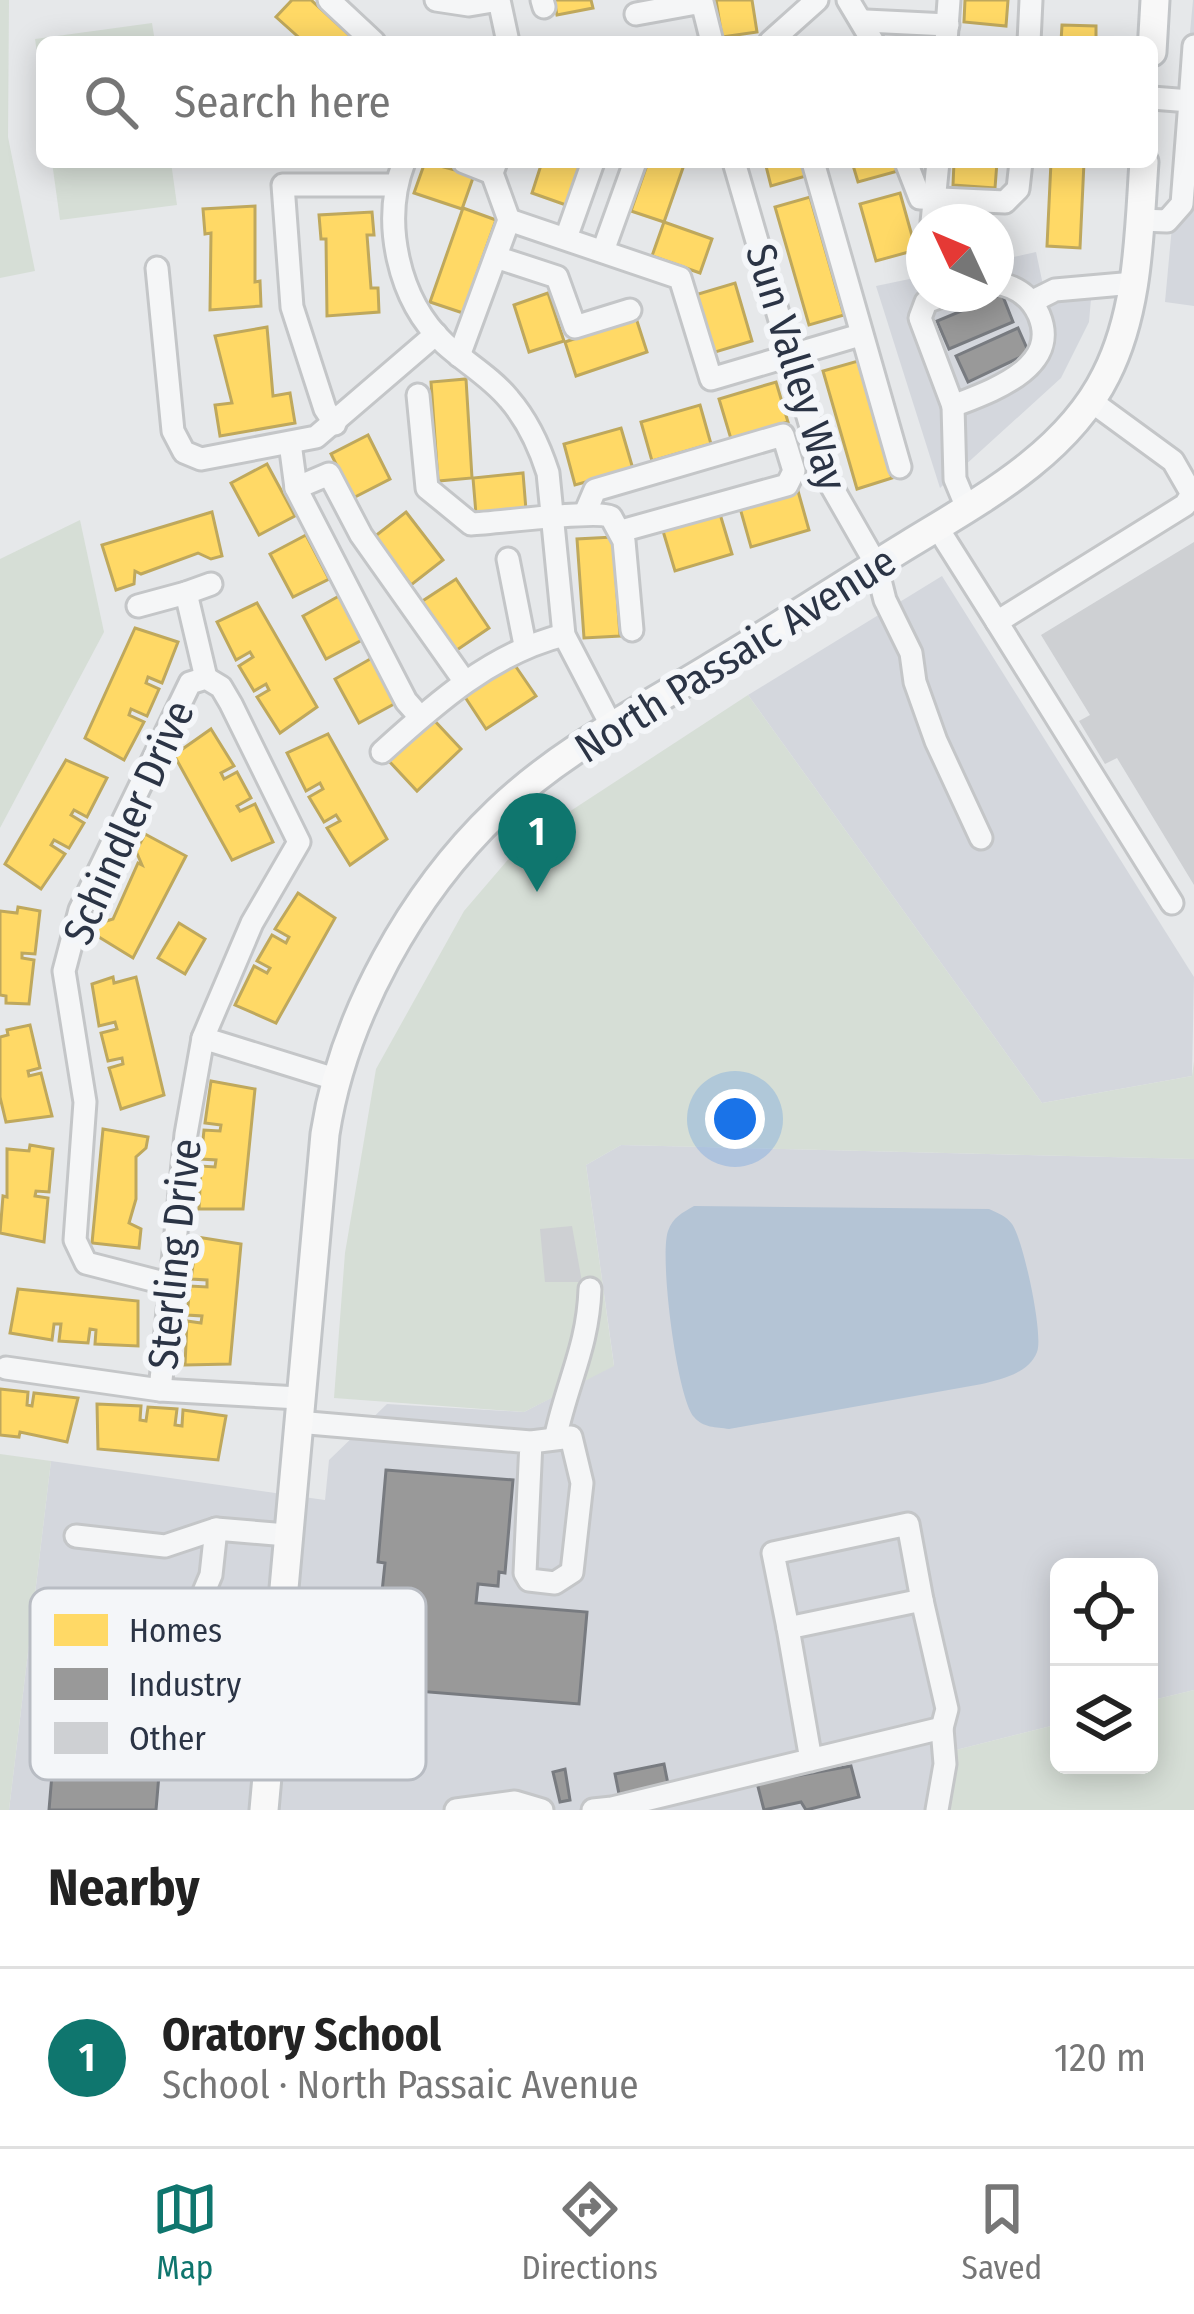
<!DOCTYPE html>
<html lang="en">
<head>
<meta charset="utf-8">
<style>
	:root { --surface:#fff; --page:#f6f6f6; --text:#222; --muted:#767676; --line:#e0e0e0; --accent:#0f766e }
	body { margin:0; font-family:"Fira Sans Condensed",sans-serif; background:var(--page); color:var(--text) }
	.controls { position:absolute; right:36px; bottom:36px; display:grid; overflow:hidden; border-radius:18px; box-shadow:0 6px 30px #0003 }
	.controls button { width:108px; height:108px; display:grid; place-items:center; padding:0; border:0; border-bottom:3px solid var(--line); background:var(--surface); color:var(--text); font:60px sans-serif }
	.compass { position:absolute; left:906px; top:204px; width:108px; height:108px; border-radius:50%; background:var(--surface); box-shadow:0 6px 30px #0003; rotate:314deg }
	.you { position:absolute; left:735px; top:1119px; width:42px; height:42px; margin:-30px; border:9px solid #fff; border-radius:50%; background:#1a73e8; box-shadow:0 0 0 18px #1a73e833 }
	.badge { display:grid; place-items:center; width:78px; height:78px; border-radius:50%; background:var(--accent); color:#fff; font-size:39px; font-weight:700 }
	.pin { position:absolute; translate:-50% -99px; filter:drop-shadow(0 3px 6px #0008) }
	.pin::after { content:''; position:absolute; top:63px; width:42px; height:36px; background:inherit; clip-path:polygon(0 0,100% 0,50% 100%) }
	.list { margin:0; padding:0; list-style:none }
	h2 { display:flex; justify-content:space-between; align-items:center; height:156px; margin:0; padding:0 48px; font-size:51px }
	h2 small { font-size:39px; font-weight:400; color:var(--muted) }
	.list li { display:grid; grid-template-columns:78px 1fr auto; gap:36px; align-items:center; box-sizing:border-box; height:180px; padding:0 48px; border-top:3px solid var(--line) }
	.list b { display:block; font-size:45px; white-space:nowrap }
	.list p { margin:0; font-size:39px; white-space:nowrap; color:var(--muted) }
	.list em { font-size:39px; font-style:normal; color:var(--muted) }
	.icon { flex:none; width:66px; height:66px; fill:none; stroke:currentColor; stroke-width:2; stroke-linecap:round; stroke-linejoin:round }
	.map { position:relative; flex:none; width:1194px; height:1810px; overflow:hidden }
	.search { position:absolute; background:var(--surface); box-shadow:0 6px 30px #0003; left:36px; right:36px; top:36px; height:132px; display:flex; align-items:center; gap:30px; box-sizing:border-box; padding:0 42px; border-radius:18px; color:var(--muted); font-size:45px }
	.sheet { height:336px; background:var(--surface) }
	nav { display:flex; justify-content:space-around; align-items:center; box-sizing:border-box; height:168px; border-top:3px solid var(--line); background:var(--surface); font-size:33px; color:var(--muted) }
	nav a { display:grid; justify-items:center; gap:6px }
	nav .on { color:var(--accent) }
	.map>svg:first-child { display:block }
	.built { fill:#d4d7dd }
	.green { fill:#d6ded6 }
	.water { fill:#b4c4d5 }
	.homes { fill:#ffd966; stroke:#bfa85c; stroke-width:3 }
	.industry { fill:#999; stroke:#787b80; stroke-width:3 }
	.building { fill:#ced0d3 }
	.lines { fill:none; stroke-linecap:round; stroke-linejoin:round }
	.minor-casing { stroke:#c4c6c8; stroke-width:27 }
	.major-casing { stroke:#c2c5c8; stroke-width:33 }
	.minor { stroke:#f5f6f7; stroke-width:21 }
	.major { stroke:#f8f8f8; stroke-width:27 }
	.labels { text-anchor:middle; stroke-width:12; stroke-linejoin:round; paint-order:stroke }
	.street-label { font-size:42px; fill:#2b3445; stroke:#f4f6f9 }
	.key { fill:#f4f6f9; stroke:#b8bcc3; stroke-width:3 }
	.key-label { font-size:33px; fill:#2b3445 }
</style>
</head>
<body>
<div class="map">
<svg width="1194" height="1810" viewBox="0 0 1194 1810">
	<rect width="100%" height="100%" fill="#e6e8ea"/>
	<!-- built -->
	<g class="built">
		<path d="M 1193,0 L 1194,0 L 1194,306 L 1165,302 Z"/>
		<path d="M 1036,252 L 1043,285 L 1093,276 L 1089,322 L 1061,378 L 940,488 L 876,286 L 924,276 L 924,294 L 996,294 L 996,261 Z"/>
		<path d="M 942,576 L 1194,977 L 1192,1076 L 1042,1103 L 748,695 Z"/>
		<path d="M 621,1145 L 1194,1159 L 1194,1690 L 1149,1701 L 1149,1567 L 1059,1567 L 1059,1724 L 952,1751 L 937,1810 L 9,1810 L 51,1461 L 325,1500 L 329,1460 L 387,1404 L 524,1412 L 614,1365 L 586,1165 Z"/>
	</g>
	<!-- green -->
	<g class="green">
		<path d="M 0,0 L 9,0 L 8,137 L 35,271 L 0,278 Z"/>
		<path d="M 152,23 L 155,42 L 42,42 L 42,90 L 35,39 Z"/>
		<path d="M 52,162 L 171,162 L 177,205 L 60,220 Z"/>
		<path d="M 80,520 L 104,632 L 0,828 L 0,559 Z"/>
		<path d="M 748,695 L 1042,1103 L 1192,1076 L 1194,1061 L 1194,1159 L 621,1145 L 586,1165 L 614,1366 L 524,1412 L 334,1398 L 345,1253 L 376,1069 L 464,911 L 523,842 Z"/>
		<path d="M 0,1454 L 51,1461 L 9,1810 L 0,1810 Z"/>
		<path d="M 1194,1690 L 1194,1810 L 937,1810 L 952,1751 L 1059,1724 L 1059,1765 L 1149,1765 L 1149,1701 Z"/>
	</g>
	<!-- water -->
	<path class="water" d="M 694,1206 L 989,1209 C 998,1213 1006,1216 1012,1224 C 1023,1239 1044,1335 1037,1352 C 1029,1373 1002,1379 982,1384 L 729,1429 C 716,1427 703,1428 694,1417 C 677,1398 659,1257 668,1231 C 673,1217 682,1213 694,1206 Z"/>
	<!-- homes -->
	<g class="homes">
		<path d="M 292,0 L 311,0 L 357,42 L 304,42 L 276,17 Z"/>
		<path d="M 554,0 L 591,0 L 593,8 L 557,15 Z"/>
		<path d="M 716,0 L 752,0 L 757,32 L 722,37 Z"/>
		<path d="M 965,0 L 1008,0 L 1006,26 L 964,22 Z"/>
		<path d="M 1062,25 L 1096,26 L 1096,42 L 1061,42 Z"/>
		<path d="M 425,162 L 474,175 L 462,209 L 414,193 Z"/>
		<path d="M 542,162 L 581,162 L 566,205 L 532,193 Z"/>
		<path d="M 648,162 L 685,162 L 664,222 L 631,211 Z"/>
		<path d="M 765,162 L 802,162 L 806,176 L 771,186 Z"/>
		<path d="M 852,162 L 895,162 L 898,171 L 858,182 Z"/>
		<path d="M 954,162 L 997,162 L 995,188 L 953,185 Z"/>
		<path d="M 1051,162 L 1084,162 L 1080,248 L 1047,246 Z"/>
		<path d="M 900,193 L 916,250 L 876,261 L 860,204 Z"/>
		<path d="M 810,197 L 844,315 L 809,325 L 775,207 Z"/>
		<path d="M 255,206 L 255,282 L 260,281 L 261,306 L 210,310 L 211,233 L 205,234 L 203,209 Z"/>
		<path d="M 463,208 L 496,220 L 463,313 L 430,302 Z"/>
		<path d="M 372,212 L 374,235 L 367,235 L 371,288 L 378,288 L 379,312 L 327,316 L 326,239 L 321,239 L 319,215 Z"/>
		<path d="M 664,222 L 712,239 L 700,273 L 652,256 Z"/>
		<path d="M 735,283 L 752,341 L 712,353 L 695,295 Z"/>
		<path d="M 548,293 L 564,341 L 529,352 L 514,305 Z"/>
		<path d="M 636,318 L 647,352 L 576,376 L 565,342 Z"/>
		<path d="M 267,327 L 273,396 L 290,393 L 295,423 L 220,436 L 215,405 L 232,403 L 215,336 Z"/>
		<path d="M 858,361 L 892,478 L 857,489 L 823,371 Z"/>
		<path d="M 466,379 L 472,478 L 438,481 L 431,382 Z"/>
		<path d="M 776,382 L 788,422 L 731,439 L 719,399 Z"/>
		<path d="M 700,405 L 711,444 L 652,461 L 641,422 Z"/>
		<path d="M 621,428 L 633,469 L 575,485 L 564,444 Z"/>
		<path d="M 368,435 L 390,479 L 353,498 L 331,454 Z"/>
		<path d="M 267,464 L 295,516 L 259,535 L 231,483 Z"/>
		<path d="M 523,473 L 526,510 L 476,514 L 473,478 Z"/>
		<path d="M 798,491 L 809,530 L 751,547 L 740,508 Z"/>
		<path d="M 212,512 L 222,556 L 211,559 L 198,553 L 141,574 L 135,571 L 134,584 L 116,590 L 102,545 Z"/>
		<path d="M 406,512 L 443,560 L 411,585 L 374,537 Z"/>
		<path d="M 720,514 L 732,554 L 675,571 L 663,531 Z"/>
		<path d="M 306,535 L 329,579 L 293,597 L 270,554 Z"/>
		<path d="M 613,537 L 620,636 L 584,638 L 577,539 Z"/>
		<path d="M 456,579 L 489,628 L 454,652 L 421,602 Z"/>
		<path d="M 339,596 L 362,640 L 326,659 L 303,616 Z"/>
		<path d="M 257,603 L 317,707 L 280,733 L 257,697 L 269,690 L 266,684 L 254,691 L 239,666 L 253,657 L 250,652 L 236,660 L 217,622 Z"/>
		<path d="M 135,628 L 178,642 L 162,683 L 148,677 L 146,683 L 159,689 L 147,716 L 131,709 L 129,715 L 144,722 L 124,760 L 85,738 Z"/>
		<path d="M 372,658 L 396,703 L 359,723 L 335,679 Z"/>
		<path d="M 512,661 L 536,696 L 486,729 L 463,694 Z"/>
		<path d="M 432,718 L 461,749 L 417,791 L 388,760 Z"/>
		<path d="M 211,729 L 234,766 L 221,773 L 224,779 L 237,772 L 251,798 L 237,806 L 240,811 L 255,804 L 273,842 L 232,860 L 174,755 Z"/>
		<path d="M 328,734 L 387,839 L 350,865 L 327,828 L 340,821 L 336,815 L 324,822 L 309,797 L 323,789 L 320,783 L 306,791 L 287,753 Z"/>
		<path d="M 66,760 L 107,778 L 87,817 L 74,810 L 71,815 L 84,823 L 69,848 L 54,840 L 51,845 L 65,854 L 41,889 L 5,864 Z"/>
		<path d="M 145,834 L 186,856 L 133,958 L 94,934 L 100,923 L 113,919 L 138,863 L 142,865 L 136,851 Z"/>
		<path d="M 298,893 L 335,918 L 276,1023 L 235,1005 L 254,966 L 267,973 L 270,968 L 257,961 L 272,935 L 286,943 L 289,937 L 275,929 Z"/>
		<path d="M 18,907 L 40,911 L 35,954 L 22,953 L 22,958 L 34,960 L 29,1004 L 6,1003 L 6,996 L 0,995 L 0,911 L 17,913 Z"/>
		<path d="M 179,923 L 205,939 L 185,974 L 158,958 Z"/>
		<path d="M 113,977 L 114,983 L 136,977 L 164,1095 L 121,1109 L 109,1068 L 123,1064 L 122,1058 L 108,1061 L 101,1033 L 117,1029 L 115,1022 L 99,1026 L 92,984 Z"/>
		<path d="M 30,1025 L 40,1068 L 28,1071 L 29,1076 L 41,1073 L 52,1116 L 6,1122 L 0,1097 L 0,1037 L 8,1035 L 7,1030 Z"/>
		<path d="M 211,1081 L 255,1089 L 243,1209 L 199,1209 L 201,1166 L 215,1167 L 216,1160 L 201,1159 L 204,1130 L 220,1131 L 221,1125 L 205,1123 Z"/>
		<path d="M 103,1129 L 148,1137 L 146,1148 L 136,1157 L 136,1199 L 129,1223 L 141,1229 L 139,1248 L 92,1243 Z"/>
		<path d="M 30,1145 L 53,1149 L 49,1192 L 36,1191 L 35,1196 L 48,1198 L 44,1242 L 0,1233 L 3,1196 L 7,1197 L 7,1149 L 29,1151 Z"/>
		<path d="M 197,1237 L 241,1244 L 230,1364 L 185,1365 L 187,1321 L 201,1323 L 202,1316 L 187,1315 L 190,1286 L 207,1287 L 207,1280 L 191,1279 Z"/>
		<path d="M 18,1289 L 138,1301 L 138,1346 L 95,1344 L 96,1330 L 90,1329 L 88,1343 L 59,1341 L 61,1324 L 54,1324 L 52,1340 L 10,1333 Z"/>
		<path d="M 0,1389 L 28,1392 L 27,1405 L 32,1406 L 34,1393 L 78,1398 L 67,1442 L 20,1432 L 19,1437 L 0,1435 Z"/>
		<path d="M 97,1404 L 141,1406 L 140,1420 L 146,1421 L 148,1407 L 177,1409 L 175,1425 L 182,1426 L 183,1410 L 226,1416 L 218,1460 L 98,1449 Z"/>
	</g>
	<!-- industry -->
	<g class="industry">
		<path d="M 1002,294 L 1013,322 L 949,349 L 937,321 Z"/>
		<path d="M 1018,328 L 1029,353 L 968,382 L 956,356 Z"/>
		<path d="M 386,1470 L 513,1480 L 505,1573 L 499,1572 L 498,1586 L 478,1584 L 476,1603 L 587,1612 L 579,1704 L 366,1687 L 375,1592 L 382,1592 L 385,1563 L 378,1562 Z"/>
		<path d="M 96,1645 L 127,1650 L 126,1665 L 168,1668 L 156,1810 L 49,1810 L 59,1690 L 70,1691 L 79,1661 L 86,1661 Z"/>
		<path d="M 664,1764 L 668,1784 L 619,1794 L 615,1774 Z"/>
		<path d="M 851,1766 L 859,1797 L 806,1810 L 801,1802 L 764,1810 L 757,1783 Z"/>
		<path d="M 565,1769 L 570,1800 L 560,1802 L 553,1772 Z"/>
	</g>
	<!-- building -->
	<g class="building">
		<path d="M 1194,542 L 1194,885 L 1117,758 L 1105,764 L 1079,721 L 1090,715 L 1041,635 Z"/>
		<path d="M 572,1226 L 582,1282 L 545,1282 L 540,1229 Z"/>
	</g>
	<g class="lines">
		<!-- minor casing -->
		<g class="minor-casing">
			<g id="minor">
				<path d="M 329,0 L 374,42"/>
				<path d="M 436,0 L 469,5 L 499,0 L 508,42"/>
				<path d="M 542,0 L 544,7"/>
				<path d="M 848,0 L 873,42"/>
				<path d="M 636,14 L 702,2 L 712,42"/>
				<path d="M 866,21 L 948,25"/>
				<path d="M 770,42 L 817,0"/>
				<path d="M 946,42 L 949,0"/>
				<path d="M 1029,42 L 1031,0"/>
				<path d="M 1194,46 L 1190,101 L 1194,101"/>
				<path d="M 404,162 C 381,222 398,300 445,344 C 466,363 491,377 509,399 C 528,421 539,445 548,473 L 564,635 L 612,727"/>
				<path d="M 464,162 L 492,173"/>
				<path d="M 496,162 L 492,173 L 509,220"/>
				<path d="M 734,162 L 825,475 L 876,564 L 885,600 L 911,653 L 915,682 L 936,741 L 981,838"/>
				<path d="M 813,162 L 900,467"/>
				<path d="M 906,162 L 920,198 L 1005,202 L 1018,189 L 1021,162"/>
				<path d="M 1140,220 L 1167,221 L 1182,204 L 1190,101 L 1152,98"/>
				<path d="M 932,222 L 938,162"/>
				<path d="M 566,238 L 593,162"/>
				<path d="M 603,251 L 635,162"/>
				<path d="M 496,257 L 557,277 L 575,327 L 630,310"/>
				<path d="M 157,268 L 173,431 L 184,452 L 201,459 L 316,437 L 436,334"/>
				<path d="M 947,294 L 926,302 L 920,318 L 953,406"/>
				<path d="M 1033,301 L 1055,290 L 1134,283"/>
				<path d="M 459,356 L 509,220 L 680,278 L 711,379 L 860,335"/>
				<path d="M 418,395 L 427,488 L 471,524 C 497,523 596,509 611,517 L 624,541 L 632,630"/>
				<path d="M 335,424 L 325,409 L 292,307 L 283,185 L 395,185"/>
				<path d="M 290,443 L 296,488 L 406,701 L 420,717"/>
				<path d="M 296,488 L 329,474 L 361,535 L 465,682"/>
				<path d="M 967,508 L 955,479 L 953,406 C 991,391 1061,368 1039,315 C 1031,297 1016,286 996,283"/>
				<path d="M 586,511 L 595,490 L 783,435 L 794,471 L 787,485 L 621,531"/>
				<path d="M 937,527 L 997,622 L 1185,505 L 1192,494 L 1173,461 L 1091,401"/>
				<path d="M 508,559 L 525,645"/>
				<path d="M 186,593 L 211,584"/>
				<path d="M 138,606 L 186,593 L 206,678"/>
				<path d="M 997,622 L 1172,903"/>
				<path d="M 382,752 C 436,703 492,653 564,635"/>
				<path d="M 172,1285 L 86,1263 L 75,1240 L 85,1102 L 64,971 L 80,910 L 190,683 L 206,678 L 221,687 L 231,704 L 299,842 L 252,923 L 203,1038"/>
				<path d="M 6,1368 L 160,1390 L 186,1134 L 203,1038 L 335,1079"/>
				<path d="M 160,1390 L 299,1398"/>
				<path d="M 297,1422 L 531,1442 L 571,1437 L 582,1483 L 572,1572 L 555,1583 L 529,1580 L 525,1573 L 531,1442"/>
				<path d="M 556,1435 C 568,1380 588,1346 590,1289"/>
				<path d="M 76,1536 L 165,1546 L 216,1529"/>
				<path d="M 192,1620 L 211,1575 L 216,1529 L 287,1535"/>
				<path d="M 788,1628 L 773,1553 L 908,1524 L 922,1600"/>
				<path d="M 456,1810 L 515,1802 L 542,1810"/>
				<path d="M 593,1810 L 612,1808 L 942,1728 L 947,1709 L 922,1600 L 788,1628 L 811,1760"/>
				<path d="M 937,1810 L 945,1764 L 942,1728"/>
			</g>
		</g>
		<!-- major casing -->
		<g class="major-casing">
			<g id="major">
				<path d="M 1152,52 L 1155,0"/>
				<path d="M 264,1810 L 325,1134 C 343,1017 412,893 498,811 C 558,753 637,712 708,669 C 776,629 842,585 909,544 C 981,500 1067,454 1106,375 C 1139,310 1139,233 1144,162"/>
			</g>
		</g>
		<!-- minor -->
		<use href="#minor" class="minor"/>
		<!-- major -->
		<use href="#major" class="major"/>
	</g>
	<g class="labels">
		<!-- street labels -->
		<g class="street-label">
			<text transform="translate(797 367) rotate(73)" y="15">Sun Valley Way</text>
			<text transform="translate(735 654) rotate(-32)" y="15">North Passaic Avenue</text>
			<text transform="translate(128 822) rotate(-66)" y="15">Schindler Drive</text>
			<text transform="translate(174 1254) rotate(-84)" y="15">Sterling Drive</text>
		</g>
	</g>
	<!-- legend -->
	<rect x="30" y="1588" width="396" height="192" rx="18" class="key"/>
	<rect x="54" y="1614" width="54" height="32" fill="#ffd966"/>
	<rect x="54" y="1668" width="54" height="32" fill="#999"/>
	<rect x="54" y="1722" width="54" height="32" fill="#ced0d3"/>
	<g class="key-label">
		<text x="129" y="1642">Homes</text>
		<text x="129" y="1696">Industry</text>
		<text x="129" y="1750">Other</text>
	</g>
</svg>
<div class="controls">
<button><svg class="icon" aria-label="locate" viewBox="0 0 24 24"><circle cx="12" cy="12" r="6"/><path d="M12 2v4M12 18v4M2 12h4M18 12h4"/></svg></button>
<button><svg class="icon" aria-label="layers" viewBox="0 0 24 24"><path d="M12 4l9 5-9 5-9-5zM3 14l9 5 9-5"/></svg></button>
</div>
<svg class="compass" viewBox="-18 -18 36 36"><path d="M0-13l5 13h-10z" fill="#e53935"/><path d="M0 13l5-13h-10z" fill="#767676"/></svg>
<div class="you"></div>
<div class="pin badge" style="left:537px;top:892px">1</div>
<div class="search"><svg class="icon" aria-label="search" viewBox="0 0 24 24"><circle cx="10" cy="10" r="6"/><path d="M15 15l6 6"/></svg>Search here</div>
</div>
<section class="sheet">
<h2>Nearby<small></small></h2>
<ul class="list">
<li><span class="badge">1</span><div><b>Oratory School</b><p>School · North Passaic Avenue</p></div><em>120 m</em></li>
</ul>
</section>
<nav>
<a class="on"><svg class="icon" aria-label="map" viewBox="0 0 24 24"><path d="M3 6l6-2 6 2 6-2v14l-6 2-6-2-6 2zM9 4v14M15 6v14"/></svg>Map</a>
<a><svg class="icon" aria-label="directions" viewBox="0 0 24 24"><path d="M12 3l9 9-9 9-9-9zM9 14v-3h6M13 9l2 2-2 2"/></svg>Directions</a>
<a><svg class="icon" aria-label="saved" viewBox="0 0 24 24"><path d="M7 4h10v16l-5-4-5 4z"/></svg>Saved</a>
</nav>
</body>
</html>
